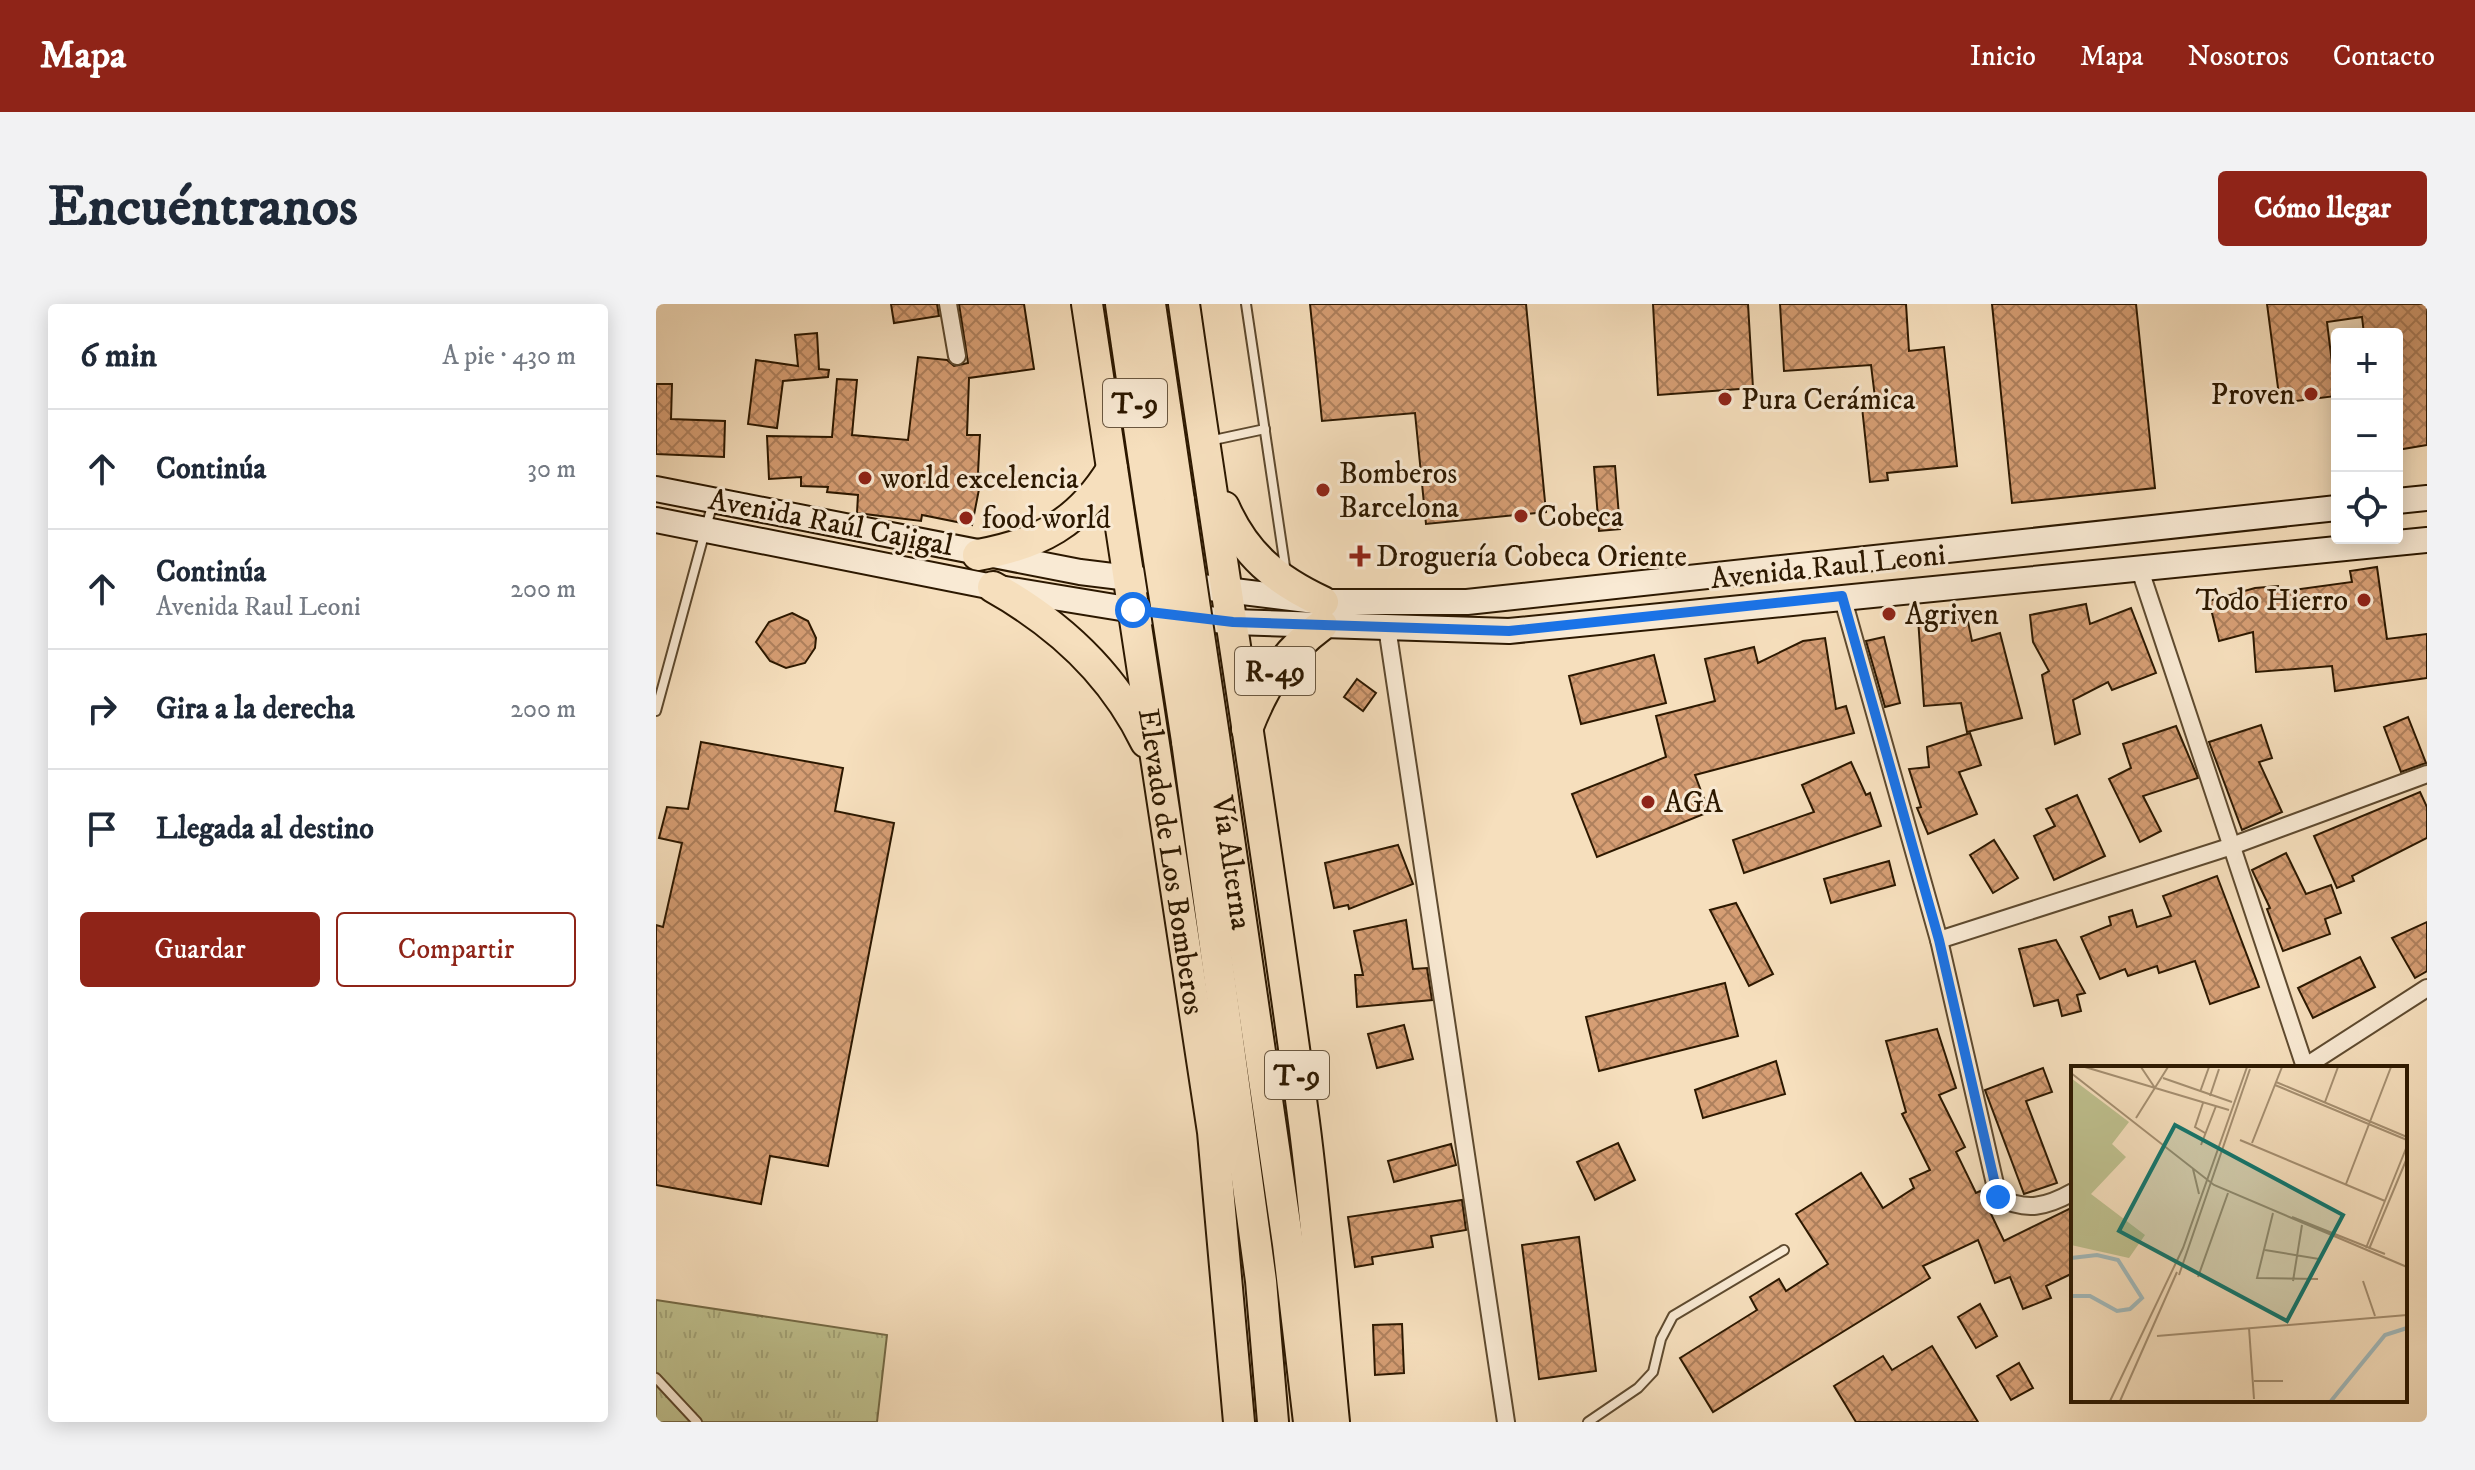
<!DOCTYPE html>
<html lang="es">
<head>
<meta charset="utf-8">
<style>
	:root { --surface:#fff; --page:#f2f2f3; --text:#1f2937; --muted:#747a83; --line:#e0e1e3; --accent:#8f2418 }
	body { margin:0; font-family:"IM FELL DW Pica",serif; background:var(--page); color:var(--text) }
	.controls { position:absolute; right:24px; top:24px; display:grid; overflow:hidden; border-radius:8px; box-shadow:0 4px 20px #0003 }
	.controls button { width:72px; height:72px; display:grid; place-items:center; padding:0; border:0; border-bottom:2px solid var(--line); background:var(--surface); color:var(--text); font:40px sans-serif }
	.stop { position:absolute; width:24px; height:24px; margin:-18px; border:6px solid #1a73e8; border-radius:50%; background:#fff }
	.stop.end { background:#1a73e8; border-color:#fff; box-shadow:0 2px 8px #0008 }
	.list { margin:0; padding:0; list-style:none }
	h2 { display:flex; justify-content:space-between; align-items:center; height:104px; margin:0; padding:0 32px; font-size:34px }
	h2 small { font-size:26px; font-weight:400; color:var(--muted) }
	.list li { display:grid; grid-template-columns:52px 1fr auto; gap:24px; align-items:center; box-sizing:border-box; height:120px; padding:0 32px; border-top:2px solid var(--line) }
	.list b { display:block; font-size:30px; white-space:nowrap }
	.list p { margin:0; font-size:26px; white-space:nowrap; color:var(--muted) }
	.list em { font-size:26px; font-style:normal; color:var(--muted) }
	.actions { display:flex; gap:16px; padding:24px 32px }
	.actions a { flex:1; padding:18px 0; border:2px solid var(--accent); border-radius:8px; text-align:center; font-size:28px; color:var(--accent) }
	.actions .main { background:var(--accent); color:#fff }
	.icon { flex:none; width:44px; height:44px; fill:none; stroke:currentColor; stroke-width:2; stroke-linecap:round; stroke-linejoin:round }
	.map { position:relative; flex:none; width:1771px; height:1118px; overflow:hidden; border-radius:8px }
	header { display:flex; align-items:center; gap:48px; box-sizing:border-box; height:112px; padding:0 40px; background:var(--accent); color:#fff }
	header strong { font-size:38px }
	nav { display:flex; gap:44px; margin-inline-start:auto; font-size:28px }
	.intro { display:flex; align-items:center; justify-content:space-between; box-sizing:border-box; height:192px; padding:0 48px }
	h1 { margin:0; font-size:56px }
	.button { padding:20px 36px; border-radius:8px; background:var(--accent); color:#fff; font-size:28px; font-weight:700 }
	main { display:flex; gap:48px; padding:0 48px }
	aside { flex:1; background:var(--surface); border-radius:8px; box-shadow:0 4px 20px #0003 }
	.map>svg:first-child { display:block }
	.park { fill:url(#park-tufts); stroke:#766c48; stroke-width:2 }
	.building { fill:url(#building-cross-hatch); stroke:#2c1800; stroke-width:2 }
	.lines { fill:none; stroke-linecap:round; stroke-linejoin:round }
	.lane-casing { stroke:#5e4a2f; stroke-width:12 }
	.street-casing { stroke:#5e4a2f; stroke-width:20 }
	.secondary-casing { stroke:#2c1800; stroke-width:28 }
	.highway-casing { stroke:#2c1800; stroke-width:34 }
	.lane { stroke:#f9ead4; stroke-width:8 }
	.street { stroke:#f9ead4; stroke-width:16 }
	.secondary { stroke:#f9ead4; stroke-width:24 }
	.highway { stroke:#f6dfbd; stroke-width:30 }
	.highway-bridge-casing { stroke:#2c1800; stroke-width:34; stroke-linecap:butt }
	.highway-bridge { stroke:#f6dfbd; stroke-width:30 }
	.route { stroke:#1a73e8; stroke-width:10 }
	.poi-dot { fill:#8f2418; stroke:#f9ead4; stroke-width:3 }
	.labels { text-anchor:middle; stroke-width:6; stroke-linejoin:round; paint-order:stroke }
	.shield { fill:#f9ead4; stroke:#6a5740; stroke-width:2 }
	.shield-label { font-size:28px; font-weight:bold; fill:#2c1800 }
	.poi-label { font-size:30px; fill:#2c1800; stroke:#f9ead4; text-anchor:start }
	.street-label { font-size:30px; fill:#2c1800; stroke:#f9ead4 }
	.inset-river { fill:none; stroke:#a2babc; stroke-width:4 }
	.inset-road { fill:none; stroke:#a58f71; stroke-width:2 }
	.view { fill:#0f766e; fill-opacity:0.15; stroke:#0f766e; stroke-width:4 }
	.inset-edge { fill:none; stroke:#2c1800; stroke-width:4 }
</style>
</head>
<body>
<header>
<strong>Mapa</strong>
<nav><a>Inicio</a><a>Mapa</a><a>Nosotros</a><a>Contacto</a></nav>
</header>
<div class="intro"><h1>Encuéntranos</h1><a class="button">Cómo llegar</a></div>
<main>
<aside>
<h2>6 min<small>A pie · 430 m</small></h2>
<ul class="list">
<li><svg class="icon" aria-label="ahead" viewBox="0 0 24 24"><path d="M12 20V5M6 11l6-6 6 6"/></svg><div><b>Continúa</b></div><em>30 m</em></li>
<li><svg class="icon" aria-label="ahead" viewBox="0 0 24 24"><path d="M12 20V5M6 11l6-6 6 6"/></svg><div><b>Continúa</b><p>Avenida Raul Leoni</p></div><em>200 m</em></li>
<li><svg class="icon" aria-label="right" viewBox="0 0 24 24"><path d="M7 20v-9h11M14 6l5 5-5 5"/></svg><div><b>Gira a la derecha</b></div><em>200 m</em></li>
<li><svg class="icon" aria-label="arrive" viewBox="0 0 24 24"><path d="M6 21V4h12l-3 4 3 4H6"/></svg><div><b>Llegada al destino</b></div></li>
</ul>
<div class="actions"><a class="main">Guardar</a><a>Compartir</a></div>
</aside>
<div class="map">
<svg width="1771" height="1118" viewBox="0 0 1771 1118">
	<defs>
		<pattern id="park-tufts" width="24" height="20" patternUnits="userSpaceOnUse" patternTransform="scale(2)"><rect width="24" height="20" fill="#bfc18f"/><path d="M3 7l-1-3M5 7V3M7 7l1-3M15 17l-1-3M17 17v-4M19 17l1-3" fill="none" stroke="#a4a57a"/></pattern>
		<pattern id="building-cross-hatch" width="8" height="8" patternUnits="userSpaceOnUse" patternTransform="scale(2)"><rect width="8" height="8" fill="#d69e74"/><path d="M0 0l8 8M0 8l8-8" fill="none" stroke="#ae805d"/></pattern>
	</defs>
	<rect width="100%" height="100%" fill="#f6dfbd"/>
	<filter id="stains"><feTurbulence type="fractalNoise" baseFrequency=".0025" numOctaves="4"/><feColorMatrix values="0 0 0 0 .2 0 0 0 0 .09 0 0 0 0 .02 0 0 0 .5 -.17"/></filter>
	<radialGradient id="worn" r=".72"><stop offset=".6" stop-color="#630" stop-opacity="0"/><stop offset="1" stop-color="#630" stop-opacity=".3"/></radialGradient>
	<!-- park -->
	<path class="park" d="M 0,996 L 231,1031 L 221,1118 L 0,1118 Z"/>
	<!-- building -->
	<g class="building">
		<path d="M 235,0 L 281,0 L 283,12 L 238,19 Z"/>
		<path d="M 303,0 L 368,0 L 378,65 L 313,74 L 311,131 L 324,131 L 322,169 L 326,170 L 316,221 L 266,211 L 265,217 L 201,209 L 202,191 L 171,188 L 172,183 L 145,182 L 145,173 L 113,175 L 111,132 L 176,133 L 181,75 L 201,76 L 196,131 L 252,136 L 262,53 L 291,56 L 298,62 L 312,59 Z"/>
		<path d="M 654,0 L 870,0 L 890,208 L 770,220 L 759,109 L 666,117 Z"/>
		<path d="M 997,0 L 1092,0 L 1097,84 L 1002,91 Z"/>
		<path d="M 1124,0 L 1250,0 L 1253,47 L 1288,43 L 1301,162 L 1231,169 L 1232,176 L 1214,178 L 1206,103 L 1220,102 L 1215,61 L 1128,67 Z"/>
		<path d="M 1336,0 L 1480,0 L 1499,184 L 1356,199 Z"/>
		<path d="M 1611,0 L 1771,0 L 1771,141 L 1741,146 L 1741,30 L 1708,30 L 1706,13 L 1671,18 L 1680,92 L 1624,99 Z"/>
		<path d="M 161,29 L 163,65 L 173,66 L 172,73 L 127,77 L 121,124 L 92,120 L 100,56 L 142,62 L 139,31 Z"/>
		<path d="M 0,80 L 16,80 L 15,115 L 69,117 L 68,153 L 0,150 Z"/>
		<path d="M 959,162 L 964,225 L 943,227 L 938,163 Z"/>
		<path d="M 1721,263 L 1731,335 L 1771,330 L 1771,374 L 1679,387 L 1676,362 L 1600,368 L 1597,328 L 1563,337 L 1553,297 L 1599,284 L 1622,282 L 1622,288 L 1696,278 L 1694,267 Z"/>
		<path d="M 1430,300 L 1434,320 L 1475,304 L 1500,369 L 1456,386 L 1452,378 L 1417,396 L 1424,430 L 1399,440 L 1386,371 L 1393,367 L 1377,338 L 1374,311 Z"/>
		<path d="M 136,309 L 152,317 L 160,334 L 159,344 L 149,359 L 130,364 L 114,357 L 100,338 L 113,318 Z"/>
		<path d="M 1286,312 L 1286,319 L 1311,313 L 1316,337 L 1344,329 L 1366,414 L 1311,428 L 1305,399 L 1268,402 L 1262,314 Z"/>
		<path d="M 1228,333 L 1244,399 L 1229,403 L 1210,337 Z"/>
		<path d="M 1169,334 L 1180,405 L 1190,402 L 1198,429 L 1039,471 L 1053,508 L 941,553 L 916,490 L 1010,453 L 1000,412 L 1059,397 L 1049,355 L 1098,343 L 1102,359 L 1147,337 Z"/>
		<path d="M 998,351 L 1010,399 L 925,420 L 913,372 Z"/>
		<path d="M 701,375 L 720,389 L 707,407 L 688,393 Z"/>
		<path d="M 1752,413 L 1770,459 L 1745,468 L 1728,423 Z"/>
		<path d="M 1605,421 L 1616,454 L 1603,458 L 1626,508 L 1586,526 L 1553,438 Z"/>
		<path d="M 1520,422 L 1542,474 L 1487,492 L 1505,527 L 1484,538 L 1453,475 L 1475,464 L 1467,440 Z"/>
		<path d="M 1314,429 L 1325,461 L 1303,468 L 1321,510 L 1272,530 L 1261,504 L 1265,503 L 1253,465 L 1273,463 L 1271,443 Z"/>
		<path d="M 45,438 L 187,464 L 179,507 L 238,519 L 172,862 L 114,852 L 105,900 L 0,881 L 0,621 L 7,623 L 26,539 L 3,534 L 11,503 L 32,505 Z"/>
		<path d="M 1195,458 L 1210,491 L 1214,489 L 1225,522 L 1088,569 L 1077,536 L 1158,508 L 1146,481 Z"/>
		<path d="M 1764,488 L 1771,503 L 1771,534 L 1696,572 L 1698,577 L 1681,584 L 1658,532 Z"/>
		<path d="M 1421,491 L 1449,552 L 1398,576 L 1378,532 L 1399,522 L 1390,505 Z"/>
		<path d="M 1338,536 L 1362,574 L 1337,589 L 1314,551 Z"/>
		<path d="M 742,541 L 757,580 L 693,605 L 692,601 L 678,604 L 669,559 Z"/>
		<path d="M 1630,549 L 1650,590 L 1675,581 L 1685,609 L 1669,615 L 1674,630 L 1627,647 L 1611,605 L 1614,604 L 1596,566 Z"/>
		<path d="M 1233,557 L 1239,581 L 1175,599 L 1168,575 Z"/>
		<path d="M 1561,572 L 1603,683 L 1554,700 L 1539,657 L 1503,669 L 1501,662 L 1472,672 L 1469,665 L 1444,675 L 1425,633 L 1455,621 L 1453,613 L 1476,606 L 1481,623 L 1515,612 L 1507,592 Z"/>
		<path d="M 1080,599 L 1117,670 L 1093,682 L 1054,606 Z"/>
		<path d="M 750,616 L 757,665 L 771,664 L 776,696 L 701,703 L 699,671 L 707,671 L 698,627 Z"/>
		<path d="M 1771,618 L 1771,667 L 1759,674 L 1736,634 Z"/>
		<path d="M 1400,636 L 1429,689 L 1421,691 L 1425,707 L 1406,712 L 1402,696 L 1378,702 L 1363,645 Z"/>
		<path d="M 1704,653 L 1719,683 L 1657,714 L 1642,684 Z"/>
		<path d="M 1069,679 L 1082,732 L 943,767 L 930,713 Z"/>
		<path d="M 748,721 L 757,755 L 721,764 L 712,730 Z"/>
		<path d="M 1281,725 L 1300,784 L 1283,791 L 1309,843 L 1300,848 L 1320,889 L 1324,887 L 1348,937 L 1417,903 L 1417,969 L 1390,982 L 1395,994 L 1367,1005 L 1354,973 L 1339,979 L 1322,936 L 1267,962 L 1274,974 L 1057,1108 L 1024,1054 L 1101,1006 L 1094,993 L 1123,975 L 1130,987 L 1172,960 L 1140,910 L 1205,869 L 1227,904 L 1258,884 L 1254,875 L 1274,866 L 1246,810 L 1250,808 L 1230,737 Z"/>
		<path d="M 1120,757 L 1129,790 L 1047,814 L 1039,786 Z"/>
		<path d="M 1387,764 L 1396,788 L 1370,797 L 1401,879 L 1368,890 L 1329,786 Z"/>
		<path d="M 962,839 L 979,876 L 939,896 L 921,858 Z"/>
		<path d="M 795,840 L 800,861 L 738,878 L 732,857 Z"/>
		<path d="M 806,896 L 810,926 L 775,932 L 777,943 L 716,953 L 717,960 L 699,963 L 692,913 Z"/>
		<path d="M 923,933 L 940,1067 L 883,1075 L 866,941 Z"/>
		<path d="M 1324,1000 L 1341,1032 L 1320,1044 L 1302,1013 Z"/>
		<path d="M 746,1020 L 748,1069 L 719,1071 L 717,1021 Z"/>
		<path d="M 1276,1042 L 1322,1118 L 1200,1118 L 1178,1082 L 1227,1052 L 1236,1066 Z"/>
		<path d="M 1363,1059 L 1377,1084 L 1355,1096 L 1341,1072 Z"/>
	</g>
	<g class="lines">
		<!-- lane casing -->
		<g class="lane-casing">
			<g id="lane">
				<path d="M 590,0 L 630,269"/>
				<path d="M 553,137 L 609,125"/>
				<path d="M 0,407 L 57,198"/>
				<path d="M 0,1074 L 41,1118"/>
				<path d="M 932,1118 L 982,1084 L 997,1068 L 1005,1035 L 1017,1012 L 1128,946"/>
			</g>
		</g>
		<!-- street casing -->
		<g class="street-casing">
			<g id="street">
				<path d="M 292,0 L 301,52"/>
				<path d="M 1484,266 L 1649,763"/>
				<path d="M 1186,292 L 1283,636 L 1342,893 C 1370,908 1390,903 1417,888"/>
				<path d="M 731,323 L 850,1118"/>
				<path d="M 1283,636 L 1573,543 L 1771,470"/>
				<path d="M 1647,764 L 1771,684"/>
			</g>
		</g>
		<!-- secondary casing -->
		<g class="secondary-casing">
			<g id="secondary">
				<path d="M 0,185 L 424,268 L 667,298 L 811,298 L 1681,204"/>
				<path d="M 1741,197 L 1771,194"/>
				<path d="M 0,216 L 337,283 L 477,306 L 577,318 L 853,327 L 1771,236"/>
			</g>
		</g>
		<!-- highway casing -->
		<g class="highway-casing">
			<g id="highway">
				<path id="s1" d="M 431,0 L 557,828 L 583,1118"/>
				<path d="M 465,0 L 494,198"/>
				<path d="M 494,0 L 523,197"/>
				<path d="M 528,0 C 567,273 612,545 648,818 C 661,917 668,1018 678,1118"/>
				<path d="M 568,203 C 589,251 620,276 667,298"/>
				<path d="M 322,251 C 383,240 423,219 456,165"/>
				<path d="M 337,283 C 403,320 457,370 490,438"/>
				<path d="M 591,425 C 608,381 628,349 666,321"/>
				<path id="s2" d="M 558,432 L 632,940 L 653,1118"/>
				<path d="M 531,437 L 605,977 L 617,1118"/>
			</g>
		</g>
		<!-- lane -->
		<use href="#lane" class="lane"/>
		<!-- street -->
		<use href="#street" class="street"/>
		<!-- secondary -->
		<use href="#secondary" class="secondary"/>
		<!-- highway -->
		<use href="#highway" class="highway"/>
		<!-- highway-bridge casing -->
		<g class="highway-bridge-casing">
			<g id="highway-bridge">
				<path d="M 523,197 L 558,432"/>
				<path d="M 494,198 L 531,437"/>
			</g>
		</g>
		<!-- highway-bridge -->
		<use href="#highway-bridge" class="highway-bridge"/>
	</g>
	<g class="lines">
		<!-- route -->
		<path class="route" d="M 477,306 L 577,318 L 853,327 L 1186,292 L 1283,636 L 1342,893"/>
	</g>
	<!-- markers -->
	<g class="poi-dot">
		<circle cx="1655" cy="90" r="8"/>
		<circle cx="1069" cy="95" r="8"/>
		<circle cx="209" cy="174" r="8"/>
		<circle cx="667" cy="186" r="8"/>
		<circle cx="865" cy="212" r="8"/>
		<circle cx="310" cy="214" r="8"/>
		<path d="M700 240h8v8h8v8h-8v8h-8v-8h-8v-8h8z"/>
		<circle cx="1708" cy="296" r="8"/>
		<circle cx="1233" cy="310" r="8"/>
		<circle cx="992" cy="498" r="8"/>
	</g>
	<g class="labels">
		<!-- shield labels -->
		<g class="shield">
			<rect x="447" y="75" width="64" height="48" rx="6"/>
			<rect x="579" y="343" width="80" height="48" rx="6"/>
			<rect x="609" y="747" width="64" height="48" rx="6"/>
		</g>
		<g class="shield-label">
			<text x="479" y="109">T-9</text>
			<text x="619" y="377">R-49</text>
			<text x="641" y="781">T-9</text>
		</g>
		<!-- poi labels -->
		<g class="poi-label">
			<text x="1639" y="100" text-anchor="end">Proven</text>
			<text x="1085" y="105">Pura Cerámica</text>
			<text x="683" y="179">Bomberos<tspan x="683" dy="34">Barcelona</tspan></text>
			<text x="225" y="184">world excelencia</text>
			<text x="881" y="222">Cobeca</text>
			<text x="326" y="224">food world</text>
			<text x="720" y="262">Droguería Cobeca Oriente</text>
			<text x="1692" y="306" text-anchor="end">Todo Hierro</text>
			<text x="1249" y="320">Agriven</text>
			<text x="1008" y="508">AGA</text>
		</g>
		<!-- street labels -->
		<g class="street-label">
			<text transform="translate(175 218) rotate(11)" y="10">Avenida Raúl Cajigal</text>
			<text transform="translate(1172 262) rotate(-6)" y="10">Avenida Raul Leoni</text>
			<text dy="10" stroke="none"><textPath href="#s1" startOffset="564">Elevado de Los Bomberos</textPath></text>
			<text dy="10" stroke="none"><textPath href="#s2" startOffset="128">Vía Alterna</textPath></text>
		</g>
	</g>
	<!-- overview -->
	<g transform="translate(1415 762)">
		<rect width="336" height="336" fill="#f6dfbd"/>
		<path d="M 0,12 L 58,56 L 41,78 L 55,91 L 20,128 L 74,169 L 58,192 L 0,179 Z" fill="#bfc18f"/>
		<path class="inset-river" d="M 0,192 L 26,189 L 47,194 L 71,232 L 59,243 L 46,245 L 19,230 L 0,230M 260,335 L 314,269 L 336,262"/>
		<path class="inset-road" d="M 14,1 L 158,44M 70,1 L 84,22M 0,7 L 143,119 L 336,201M 92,12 L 161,36M 205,16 L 336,71M 204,19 L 336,74M 129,26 L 138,1M 139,30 L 148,3M 254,36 L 267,1M 132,37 L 124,61 L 134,67M 65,52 L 97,1M 169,74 L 314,135M 181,77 L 211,1M 130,79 L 145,40M 122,103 L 128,128M 275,118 L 320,1M 202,147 L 186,212 L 247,213M 221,151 L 314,188M 295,182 L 336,80M 298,183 L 336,92M 194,184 L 248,193M 108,209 L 179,3M 127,211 L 157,127M 222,215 L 231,159M 292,215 L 304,250M 178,262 L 183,333M 86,270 L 336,249M 183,315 L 212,315M 39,335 L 112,182 L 176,1M 49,335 L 106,206"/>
		<path class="view" d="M 104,59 L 272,149 L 216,255 L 48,165 Z"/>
		<rect width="336" height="336" class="inset-edge"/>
	</g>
	<rect width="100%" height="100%" filter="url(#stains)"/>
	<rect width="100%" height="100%" fill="url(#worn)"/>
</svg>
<div class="controls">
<button>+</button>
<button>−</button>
<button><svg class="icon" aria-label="locate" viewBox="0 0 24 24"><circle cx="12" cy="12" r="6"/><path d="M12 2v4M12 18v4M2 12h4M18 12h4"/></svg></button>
</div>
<div class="stop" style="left:477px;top:306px"></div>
<div class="stop end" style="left:1342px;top:893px"></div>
</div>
</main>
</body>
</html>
